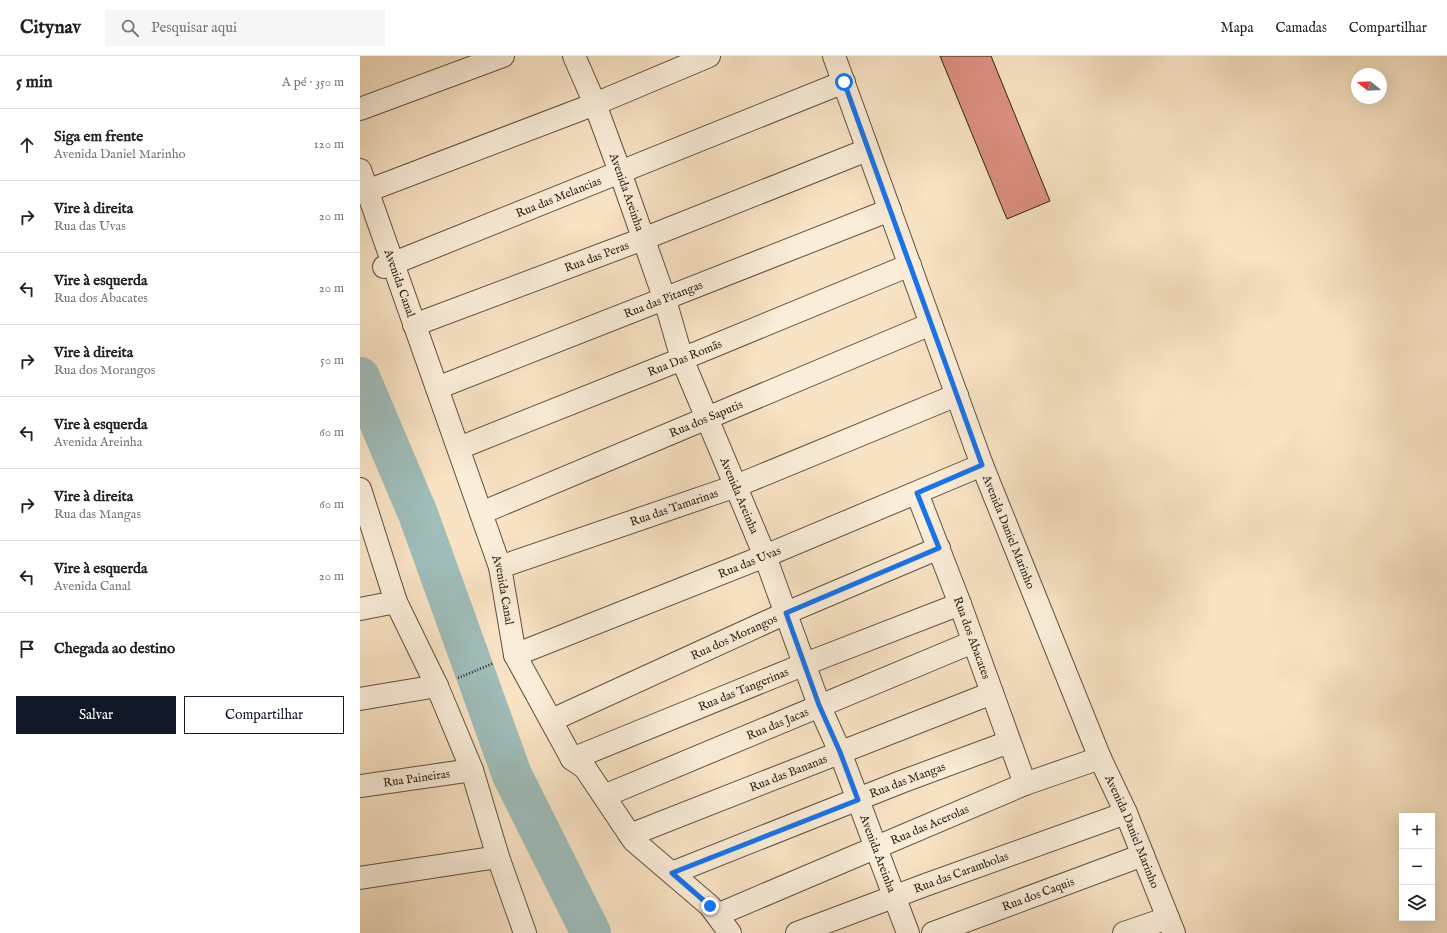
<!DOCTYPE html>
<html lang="pt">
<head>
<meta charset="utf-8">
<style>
	:root { --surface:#fff; --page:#f6f6f6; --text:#222; --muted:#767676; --line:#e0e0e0; --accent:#111827 }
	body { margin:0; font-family:"IM FELL English",serif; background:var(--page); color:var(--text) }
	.controls { position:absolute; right:12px; bottom:12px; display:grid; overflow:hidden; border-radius:0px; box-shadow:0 4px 16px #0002 }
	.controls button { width:36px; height:36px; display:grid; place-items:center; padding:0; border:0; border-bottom:1px solid var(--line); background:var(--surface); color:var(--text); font:20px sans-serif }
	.compass { position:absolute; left:991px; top:12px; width:36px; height:36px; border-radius:50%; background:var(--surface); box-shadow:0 4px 16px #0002; rotate:288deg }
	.stop { position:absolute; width:12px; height:12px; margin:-9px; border:3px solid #1a73e8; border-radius:50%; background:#fff }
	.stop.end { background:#1a73e8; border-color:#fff; box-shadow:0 1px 4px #0008 }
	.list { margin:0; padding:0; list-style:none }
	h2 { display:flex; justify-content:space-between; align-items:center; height:52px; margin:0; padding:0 16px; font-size:17px }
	h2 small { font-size:13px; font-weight:400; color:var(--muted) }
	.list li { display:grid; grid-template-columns:26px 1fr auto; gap:12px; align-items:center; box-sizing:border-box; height:72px; padding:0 16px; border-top:1px solid var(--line) }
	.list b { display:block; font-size:15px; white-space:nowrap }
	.list p { margin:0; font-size:13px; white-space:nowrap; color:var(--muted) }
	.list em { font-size:13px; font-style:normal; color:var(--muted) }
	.actions { display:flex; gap:8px; padding:12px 16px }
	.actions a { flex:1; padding:9px 0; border:1px solid var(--accent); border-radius:0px; text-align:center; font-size:14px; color:var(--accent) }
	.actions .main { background:var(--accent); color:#fff }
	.icon { flex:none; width:22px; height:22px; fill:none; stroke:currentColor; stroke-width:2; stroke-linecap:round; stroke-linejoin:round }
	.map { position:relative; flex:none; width:1087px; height:877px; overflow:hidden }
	header { display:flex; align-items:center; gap:24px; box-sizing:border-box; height:56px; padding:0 20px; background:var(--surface); border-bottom:1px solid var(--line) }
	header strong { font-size:19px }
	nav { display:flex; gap:22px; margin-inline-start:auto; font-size:14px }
	.search { width:280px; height:36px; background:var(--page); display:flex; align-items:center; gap:10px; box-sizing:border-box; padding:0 14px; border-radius:0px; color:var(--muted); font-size:15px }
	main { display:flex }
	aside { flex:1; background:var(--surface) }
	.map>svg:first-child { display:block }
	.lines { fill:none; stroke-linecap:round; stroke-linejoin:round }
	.river { stroke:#9fbdba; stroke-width:40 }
	.building { fill:#dd9082; stroke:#2d2212 }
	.minor-casing { stroke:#60523e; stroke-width:24 }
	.path { stroke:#2d2212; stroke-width:2.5; stroke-dasharray:1 2; stroke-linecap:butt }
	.minor { stroke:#faedd9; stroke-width:22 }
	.route { stroke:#1a73e8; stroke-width:5 }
	.labels { text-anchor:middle; stroke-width:3; stroke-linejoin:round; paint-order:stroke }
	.street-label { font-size:12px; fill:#2d2212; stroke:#faedd9 }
</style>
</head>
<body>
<header>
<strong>Citynav</strong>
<div class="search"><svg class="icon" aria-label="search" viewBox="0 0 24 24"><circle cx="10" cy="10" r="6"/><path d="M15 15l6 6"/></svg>Pesquisar aqui</div>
<nav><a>Mapa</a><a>Camadas</a><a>Compartilhar</a></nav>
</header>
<main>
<aside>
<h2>5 min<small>A pé · 350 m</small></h2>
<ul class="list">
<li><svg class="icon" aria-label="ahead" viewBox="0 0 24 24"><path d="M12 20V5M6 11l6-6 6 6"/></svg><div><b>Siga em frente</b><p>Avenida Daniel Marinho</p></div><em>120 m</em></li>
<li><svg class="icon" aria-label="right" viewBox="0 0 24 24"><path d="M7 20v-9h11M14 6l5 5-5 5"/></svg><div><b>Vire à direita</b><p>Rua das Uvas</p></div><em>20 m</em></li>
<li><svg class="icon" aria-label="left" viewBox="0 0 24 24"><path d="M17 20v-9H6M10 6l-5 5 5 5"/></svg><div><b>Vire à esquerda</b><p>Rua dos Abacates</p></div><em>20 m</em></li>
<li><svg class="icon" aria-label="right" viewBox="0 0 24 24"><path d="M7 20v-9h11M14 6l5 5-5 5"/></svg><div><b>Vire à direita</b><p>Rua dos Morangos</p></div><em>50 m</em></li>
<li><svg class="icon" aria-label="left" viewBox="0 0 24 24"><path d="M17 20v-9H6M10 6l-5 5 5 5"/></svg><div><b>Vire à esquerda</b><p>Avenida Areinha</p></div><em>60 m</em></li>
<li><svg class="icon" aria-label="right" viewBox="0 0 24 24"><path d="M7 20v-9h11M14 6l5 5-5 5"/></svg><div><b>Vire à direita</b><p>Rua das Mangas</p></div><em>60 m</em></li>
<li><svg class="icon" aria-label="left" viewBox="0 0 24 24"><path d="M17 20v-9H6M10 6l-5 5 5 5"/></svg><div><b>Vire à esquerda</b><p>Avenida Canal</p></div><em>20 m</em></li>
<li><svg class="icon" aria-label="arrive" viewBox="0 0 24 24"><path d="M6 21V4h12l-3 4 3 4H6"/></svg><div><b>Chegada ao destino</b></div></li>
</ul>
<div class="actions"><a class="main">Salvar</a><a>Compartilhar</a></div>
</aside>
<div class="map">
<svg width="1087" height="877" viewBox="0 0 1087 877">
	<rect width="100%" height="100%" fill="#f8e3c4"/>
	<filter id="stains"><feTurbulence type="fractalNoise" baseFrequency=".005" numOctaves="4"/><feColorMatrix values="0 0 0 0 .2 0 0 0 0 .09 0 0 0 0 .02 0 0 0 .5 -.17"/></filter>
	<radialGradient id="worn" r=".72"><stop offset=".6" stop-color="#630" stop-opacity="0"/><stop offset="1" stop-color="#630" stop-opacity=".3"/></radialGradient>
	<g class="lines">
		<!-- river -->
		<path class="river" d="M 0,321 L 58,458 L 152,719 L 231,877"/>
	</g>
	<!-- building -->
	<path class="building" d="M 580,0 L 631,0 L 690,145 L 647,163 Z"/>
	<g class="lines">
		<!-- minor casing -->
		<g class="minor-casing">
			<g id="minor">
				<path id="s1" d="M 214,0 L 235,48 L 260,116 L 305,244 L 322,303 L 405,500 L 459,649 L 480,696 L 548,877"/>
				<path id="s2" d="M 474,0 L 622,409 L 740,702 L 766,757 L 814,877"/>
				<path d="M 0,53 L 143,0"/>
				<path id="s3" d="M 0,114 L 140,511 L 155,599 L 212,703 L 225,712 L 274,785 L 350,850 L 370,877"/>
				<path d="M 7,135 L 235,48 L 349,0"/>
				<path id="s4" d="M 24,211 L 484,26"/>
				<path id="s5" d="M 54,269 L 283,183 L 507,94"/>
				<path id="s6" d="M 77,332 L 530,154"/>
				<path id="s7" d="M 99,392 L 322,303 L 550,209"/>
				<path d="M 0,433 L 36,546 L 77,630 L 112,714 L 138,801 L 165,877"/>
				<path id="s8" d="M 557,437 L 600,548 L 665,728"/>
				<path id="s9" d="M 121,457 L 571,268"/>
				<path id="s10" d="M 140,511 L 376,430 L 597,339"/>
				<path d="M 0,553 L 36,546"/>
				<path id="s11" d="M 155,599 L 405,500 L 622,409"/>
				<path d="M 0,643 L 77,630"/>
				<path id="s12" d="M 192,664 L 426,557 L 579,492"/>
				<path id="s13" d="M 212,703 L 445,608 L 600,548"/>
				<path id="s14" d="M 0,730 L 112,714"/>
				<path id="s15" d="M 244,740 L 613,586"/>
				<path id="s16" d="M 270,779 L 632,637"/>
				<path id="s17" d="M 312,817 L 541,726 L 649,686"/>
				<path d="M 0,822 L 138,801"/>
				<path id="s18" d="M 357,859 L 665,728 L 740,702"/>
				<path id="s19" d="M 437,877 L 568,828 L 766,757"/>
				<path id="s20" d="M 573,877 L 783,799"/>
				<path d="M 764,877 L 808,862"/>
			</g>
		</g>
		<!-- path -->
		<path class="path" d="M 98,622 L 134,607"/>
		<!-- minor -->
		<use href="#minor" class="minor"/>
	</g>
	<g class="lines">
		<!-- route -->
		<path class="route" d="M 350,850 L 312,817 L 498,744 L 480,696 L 459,649 L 426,557 L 579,492 L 557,437 L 622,409 L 484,26"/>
	</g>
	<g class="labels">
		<!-- street labels -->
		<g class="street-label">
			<text dy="4" stroke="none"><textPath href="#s1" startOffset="146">Avenida Areinha</textPath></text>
			<text dy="4" stroke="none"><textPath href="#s4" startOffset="188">Rua das Melancias</textPath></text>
			<text dy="4" stroke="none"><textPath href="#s5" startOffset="195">Rua das Peras</textPath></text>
			<text dy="4" stroke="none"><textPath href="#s3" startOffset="120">Avenida Canal</textPath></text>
			<text dy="4" stroke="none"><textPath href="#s6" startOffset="243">Rua das Pitangas</textPath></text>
			<text dy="4" stroke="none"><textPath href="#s7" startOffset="243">Rua Das Romãs</textPath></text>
			<text dy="4" stroke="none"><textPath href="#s9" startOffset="244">Rua dos Saputis</textPath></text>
			<text dy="4" stroke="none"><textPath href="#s1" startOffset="470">Avenida Areinha</textPath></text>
			<text dy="4" stroke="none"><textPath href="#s10" startOffset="184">Rua das Tamarinas</textPath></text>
			<text dy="4" stroke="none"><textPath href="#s2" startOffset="507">Avenida Daniel Marinho</textPath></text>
			<text dy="4" stroke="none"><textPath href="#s11" startOffset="252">Rua das Uvas</textPath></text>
			<text dy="4" stroke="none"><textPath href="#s3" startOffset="444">Avenida Canal</textPath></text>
			<text dy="4" stroke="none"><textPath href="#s12" startOffset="200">Rua dos Morangos</textPath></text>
			<text dy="4" stroke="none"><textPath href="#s8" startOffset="155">Rua dos Abacates</textPath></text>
			<text dy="4" stroke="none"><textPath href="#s13" startOffset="185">Rua das Tangerinas</textPath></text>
			<text dy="4" stroke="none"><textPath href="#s15" startOffset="188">Rua das Jacas</textPath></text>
			<text dy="4" stroke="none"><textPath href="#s16" startOffset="170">Rua das Bananas</textPath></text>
			<text dy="4" stroke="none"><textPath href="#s14" startOffset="57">Rua Paineiras</textPath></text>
			<text dy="4" stroke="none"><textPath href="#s17" startOffset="253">Rua das Mangas</textPath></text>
			<text dy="4" stroke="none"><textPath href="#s18" startOffset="231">Rua das Acerolas</textPath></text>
			<text dy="4" stroke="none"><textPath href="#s2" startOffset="831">Avenida Daniel Marinho</textPath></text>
			<text dy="4" stroke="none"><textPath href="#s1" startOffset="854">Avenida Areinha</textPath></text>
			<text dy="4" stroke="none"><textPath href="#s19" startOffset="175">Rua das Carambolas</textPath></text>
			<text dy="4" stroke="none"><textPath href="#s20" startOffset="112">Rua dos Caquis</textPath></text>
		</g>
	</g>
	<rect width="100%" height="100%" filter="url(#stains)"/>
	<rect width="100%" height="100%" fill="url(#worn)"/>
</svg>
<div class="controls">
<button>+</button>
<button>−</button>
<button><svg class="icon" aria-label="layers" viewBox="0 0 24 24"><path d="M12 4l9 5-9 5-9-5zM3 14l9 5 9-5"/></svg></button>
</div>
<svg class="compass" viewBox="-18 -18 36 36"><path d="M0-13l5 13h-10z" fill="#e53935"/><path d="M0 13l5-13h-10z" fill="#767676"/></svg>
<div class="stop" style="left:484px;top:26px"></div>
<div class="stop end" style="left:350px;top:850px"></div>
</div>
</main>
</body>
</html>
